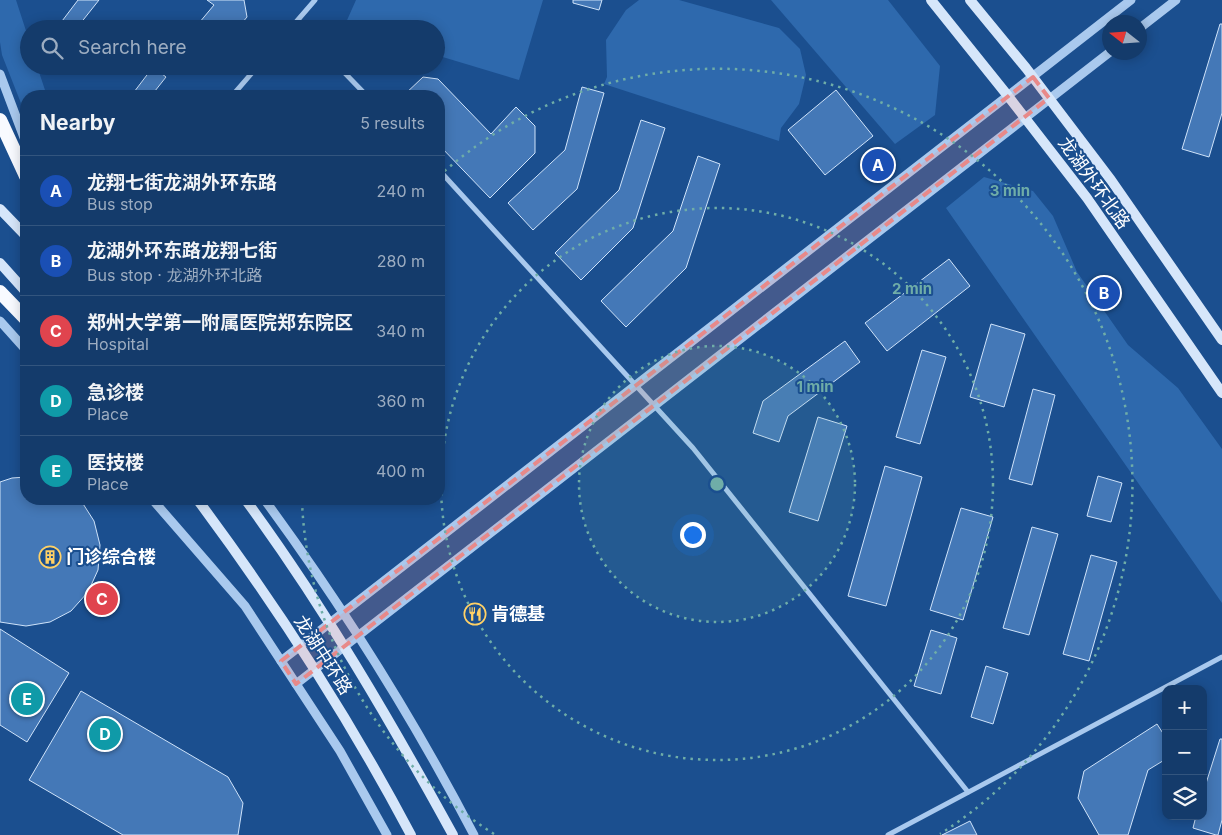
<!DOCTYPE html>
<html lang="en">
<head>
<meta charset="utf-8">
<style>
	:root { --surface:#143b6b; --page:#214673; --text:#f1f3f6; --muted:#9dadc1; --line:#33557e; --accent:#ffd166 }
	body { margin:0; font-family:Inter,"Noto Sans SC",sans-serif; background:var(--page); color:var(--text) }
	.controls { position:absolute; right:15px; bottom:15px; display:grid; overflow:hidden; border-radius:10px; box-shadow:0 2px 12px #0003 }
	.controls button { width:45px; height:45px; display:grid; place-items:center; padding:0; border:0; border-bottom:1px solid var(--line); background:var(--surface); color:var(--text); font:25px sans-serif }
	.compass { position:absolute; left:1102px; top:15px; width:45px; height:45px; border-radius:50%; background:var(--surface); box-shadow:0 2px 12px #0003; rotate:287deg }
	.you { position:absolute; left:692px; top:534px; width:18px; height:18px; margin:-12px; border:4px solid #fff; border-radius:50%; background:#1a73e8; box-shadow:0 0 0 8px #1a73e833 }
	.badge { display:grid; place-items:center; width:32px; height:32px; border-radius:50%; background:var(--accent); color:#fff; font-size:16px; font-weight:700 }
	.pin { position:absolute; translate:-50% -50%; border:2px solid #fff; box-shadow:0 1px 5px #0006 }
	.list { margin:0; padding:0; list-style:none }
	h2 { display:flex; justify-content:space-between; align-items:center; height:65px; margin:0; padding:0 20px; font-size:21px }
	h2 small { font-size:16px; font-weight:400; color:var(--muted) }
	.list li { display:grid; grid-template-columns:32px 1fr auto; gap:15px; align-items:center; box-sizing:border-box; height:70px; padding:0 20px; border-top:1px solid var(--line) }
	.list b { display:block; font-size:19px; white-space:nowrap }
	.list p { margin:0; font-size:16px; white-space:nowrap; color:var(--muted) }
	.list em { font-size:16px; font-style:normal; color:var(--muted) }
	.icon { flex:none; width:28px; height:28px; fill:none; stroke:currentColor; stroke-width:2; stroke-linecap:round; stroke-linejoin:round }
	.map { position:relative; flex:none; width:1222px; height:835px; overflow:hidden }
	.search { position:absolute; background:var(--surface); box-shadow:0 2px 12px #0003; left:20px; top:20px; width:425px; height:55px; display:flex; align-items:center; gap:12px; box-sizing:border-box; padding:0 18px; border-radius:28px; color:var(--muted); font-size:19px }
	.panel { position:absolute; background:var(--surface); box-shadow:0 2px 12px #0003; left:20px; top:90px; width:425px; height:415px; border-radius:20px }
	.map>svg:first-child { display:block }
	.green { fill:#2e69ad }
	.building { fill:#4478b7; stroke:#cfe3fa }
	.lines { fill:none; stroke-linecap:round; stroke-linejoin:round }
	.minor { stroke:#a9c9ee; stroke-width:5 }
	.tertiary { stroke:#a9c9ee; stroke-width:9 }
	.secondary { stroke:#d6e6fa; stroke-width:10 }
	.trunk { stroke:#f8faff; stroke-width:14 }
	.secondary-bridge { stroke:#d6e6fa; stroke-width:10 }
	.marked { fill:#e88989; fill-opacity:0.2; stroke:#e88989; stroke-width:4; stroke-dasharray:10 6; stroke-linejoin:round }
	.ring { fill:none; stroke:#6fada8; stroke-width:2.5; stroke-dasharray:2.5 5 }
	.labels { text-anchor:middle; stroke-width:4; stroke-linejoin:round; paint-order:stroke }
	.street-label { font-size:18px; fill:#fff; stroke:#1b4f8f }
	.poi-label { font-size:18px; font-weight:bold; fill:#fff; stroke:#1b4f8f; text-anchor:start }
	.centre { fill:#6fada8; stroke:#1b4f8f; stroke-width:2.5 }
	.ring-label { font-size:15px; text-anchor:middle; font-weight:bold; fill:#6fada8; stroke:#1b4f8f; stroke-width:4; stroke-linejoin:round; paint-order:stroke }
</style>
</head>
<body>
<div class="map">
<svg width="1222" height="835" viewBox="0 0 1222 835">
	<rect width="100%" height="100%" fill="#1b4f8f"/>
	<!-- green -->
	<g class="green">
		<path d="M 0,0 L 16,0 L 29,40 L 29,66 L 37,66 L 47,96 L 26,96 L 26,116 L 2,55 L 0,42 Z"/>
		<path d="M 356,0 L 543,0 L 519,80 L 436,55 L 436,29 L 349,29 L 344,27 Z"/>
		<path d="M 639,0 L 679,0 L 779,28 L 800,49 L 806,75 L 799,104 L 781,128 L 779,141 L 604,84 L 607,77 L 606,40 L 626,10 Z"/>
		<path d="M 771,0 L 888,0 L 940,66 L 935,115 L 895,144 Z"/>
		<path d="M 984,177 L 1033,191 L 1053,216 L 1077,272 L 1128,345 L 1178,388 L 1222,449 L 1222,603 L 946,208 Z"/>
	</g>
	<!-- building -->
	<g class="building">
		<path d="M 78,0 L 99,0 L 76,29 L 56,29 Z"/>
		<path d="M 207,0 L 244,0 L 247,17 L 237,29 L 194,29 L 214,5 Z"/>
		<path d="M 573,0 L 602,0 L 599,10 L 573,3 Z"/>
		<path d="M 1220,24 L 1222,24 L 1222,113 L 1209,157 L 1182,149 Z"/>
		<path d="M 153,67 L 166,77 L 151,96 L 131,96 Z"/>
		<path d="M 423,77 L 438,79 L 491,134 L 516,107 L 535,126 L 535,153 L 490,198 L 439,145 L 439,96 L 403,96 Z"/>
		<path d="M 582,87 L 604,93 L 577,189 L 533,230 L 508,203 L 565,150 Z"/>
		<path d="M 836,90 L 873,136 L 825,175 L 788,130 Z"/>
		<path d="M 641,120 L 665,128 L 633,228 L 581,280 L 555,253 L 619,190 Z"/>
		<path d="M 698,156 L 720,164 L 686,268 L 626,327 L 601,301 L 673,231 Z"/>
		<path d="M 949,259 L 970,286 L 887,351 L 865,323 Z"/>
		<path d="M 991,324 L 1025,334 L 1004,407 L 970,397 Z"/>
		<path d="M 845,341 L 860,362 L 788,416 L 779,442 L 753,433 L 763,401 Z"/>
		<path d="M 922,350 L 946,357 L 920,444 L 896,437 Z"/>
		<path d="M 1033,389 L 1055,395 L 1032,485 L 1009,479 Z"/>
		<path d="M 818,417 L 847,426 L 818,521 L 789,512 Z"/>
		<path d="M 885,466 L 922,477 L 886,606 L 848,596 Z"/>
		<path d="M 1098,476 L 1122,483 L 1111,522 L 1087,516 Z"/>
		<path d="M 26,477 L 26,499 L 80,499 L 94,521 L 100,545 L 98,570 L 88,592 L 71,611 L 50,622 L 26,626 L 0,622 L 0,482 L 12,478 Z"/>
		<path d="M 961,508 L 993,517 L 963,620 L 930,610 Z"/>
		<path d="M 1032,527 L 1058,534 L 1029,635 L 1003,628 Z"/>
		<path d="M 1091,555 L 1117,562 L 1089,661 L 1063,654 Z"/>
		<path d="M 0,629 L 69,673 L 27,742 L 0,725 Z"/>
		<path d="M 931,630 L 957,638 L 941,694 L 914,686 Z"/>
		<path d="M 986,666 L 1008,673 L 993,724 L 971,717 Z"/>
		<path d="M 81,691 L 228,777 L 243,803 L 238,835 L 123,835 L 29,780 Z"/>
		<path d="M 1157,724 L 1166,738 L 1166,759 L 1148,770 L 1128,835 L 1099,835 L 1078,798 L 1084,771 Z"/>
		<path d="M 1220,739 L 1222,739 L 1222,820 L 1218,835 L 1216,835 L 1193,828 L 1196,816 L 1203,816 L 1203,793 Z"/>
		<path d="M 970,821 L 977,835 L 942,835 Z"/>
	</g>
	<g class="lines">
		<!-- minor -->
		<g class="minor">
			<path d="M 296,23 L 302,29"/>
			<path d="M 290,29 L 315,0"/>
			<path d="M 338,66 L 367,96"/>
			<path d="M 232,96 L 258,66"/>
			<path d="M 439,170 L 693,448 L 968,792"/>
			<path d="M 19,342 L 26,334"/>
			<path d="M 888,835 L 1222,657"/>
		</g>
		<!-- tertiary -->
		<g class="tertiary">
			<path d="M 1140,28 L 1176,0"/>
			<path d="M 0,74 L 26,143"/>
			<path d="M 0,321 L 26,350"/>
			<path d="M 152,499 L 245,606 L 340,751 L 387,835"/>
			<path d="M 264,499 C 342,605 413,718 474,835"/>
			<path d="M 281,661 L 1131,0"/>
			<path d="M 296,684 L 1110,52"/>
		</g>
		<!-- secondary -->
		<g class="secondary">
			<path d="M 931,0 L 1008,96 L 1087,198 L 1222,393"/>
			<path d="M 970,0 L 1026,68 L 1111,180 L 1222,340"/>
			<path d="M 0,209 L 26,236"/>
			<path d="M 0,263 L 26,292"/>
		</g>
		<!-- trunk -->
		<g class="trunk">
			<path d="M 0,120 L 26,176"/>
			<path d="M 0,292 L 26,319"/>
		</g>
		<!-- secondary-bridge -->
		<g class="secondary-bridge">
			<path d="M 197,499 C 276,605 349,718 411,835"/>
			<path d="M 245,499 C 323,605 390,720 453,835"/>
		</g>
	</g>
	<!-- marked area -->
	<path class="marked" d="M 1033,77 L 1049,98 L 296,684 L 281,661 Z"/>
	<!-- distance rings -->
	<circle cx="717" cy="484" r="138" fill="#6fada8" fill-opacity=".12"/>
	<g class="ring">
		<circle cx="717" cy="484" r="138"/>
		<circle cx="717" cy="484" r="276"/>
		<path d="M494 834A415 415 0 0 1 302 502M439 176A415 415 0 1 1 940 834"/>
	</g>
	<!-- icons -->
	<defs>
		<g id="building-ring" transform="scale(1.125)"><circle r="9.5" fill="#1b4f8f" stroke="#ffd166" stroke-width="1.5"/><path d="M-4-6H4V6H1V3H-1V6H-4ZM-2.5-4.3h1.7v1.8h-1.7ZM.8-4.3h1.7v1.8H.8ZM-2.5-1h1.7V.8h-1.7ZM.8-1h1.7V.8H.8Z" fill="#ffd166"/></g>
		<g id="restaurant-ring" transform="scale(1.125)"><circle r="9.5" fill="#1b4f8f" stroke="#ffd166" stroke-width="1.5"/><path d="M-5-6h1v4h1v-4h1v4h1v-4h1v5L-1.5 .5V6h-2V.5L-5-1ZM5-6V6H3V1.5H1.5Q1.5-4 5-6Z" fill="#ffd166"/></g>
	</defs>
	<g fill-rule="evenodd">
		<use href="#building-ring" x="50" y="557"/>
		<use href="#restaurant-ring" x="475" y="614"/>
	</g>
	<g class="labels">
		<!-- street labels -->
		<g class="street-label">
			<text transform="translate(1094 183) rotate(54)" y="6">龙湖外环北路</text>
			<text transform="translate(323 655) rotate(57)" y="6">龙湖中环路</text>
		</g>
		<!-- poi labels -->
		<g class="poi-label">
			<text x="66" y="563">门诊综合楼</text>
			<text x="491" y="620">肯德基</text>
		</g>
	</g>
	<circle cx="717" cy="484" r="8" class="centre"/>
	<g class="ring-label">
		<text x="1010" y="196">3 min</text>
		<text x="912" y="294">2 min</text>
		<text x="815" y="392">1 min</text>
	</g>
</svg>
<div class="controls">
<button>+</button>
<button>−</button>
<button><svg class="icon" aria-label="layers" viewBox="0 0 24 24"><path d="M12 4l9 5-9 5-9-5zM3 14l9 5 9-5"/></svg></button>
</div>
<svg class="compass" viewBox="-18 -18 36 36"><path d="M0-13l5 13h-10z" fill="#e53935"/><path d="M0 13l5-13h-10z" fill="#9dadc1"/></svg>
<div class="you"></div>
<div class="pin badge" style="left:878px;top:165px;background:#1a4fb4">A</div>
<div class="pin badge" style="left:1104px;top:293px;background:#1a4fb4">B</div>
<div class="pin badge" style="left:102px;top:599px;background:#e0444e">C</div>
<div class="pin badge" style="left:105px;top:734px;background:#0f9aa8">D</div>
<div class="pin badge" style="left:27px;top:699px;background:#0f9aa8">E</div>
<div class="search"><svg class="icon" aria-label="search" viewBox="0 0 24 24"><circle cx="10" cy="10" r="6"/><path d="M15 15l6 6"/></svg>Search here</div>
<section class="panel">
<h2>Nearby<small>5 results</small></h2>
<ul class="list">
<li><span class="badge" style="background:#1a4fb4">A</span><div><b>龙翔七街龙湖外环东路</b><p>Bus stop</p></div><em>240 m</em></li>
<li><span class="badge" style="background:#1a4fb4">B</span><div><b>龙湖外环东路龙翔七街</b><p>Bus stop · 龙湖外环北路</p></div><em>280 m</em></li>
<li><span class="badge" style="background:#e0444e">C</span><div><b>郑州大学第一附属医院郑东院区</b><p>Hospital</p></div><em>340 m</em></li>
<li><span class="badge" style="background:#0f9aa8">D</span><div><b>急诊楼</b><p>Place</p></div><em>360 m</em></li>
<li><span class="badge" style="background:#0f9aa8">E</span><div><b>医技楼</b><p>Place</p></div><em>400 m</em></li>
</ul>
</section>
</div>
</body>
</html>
